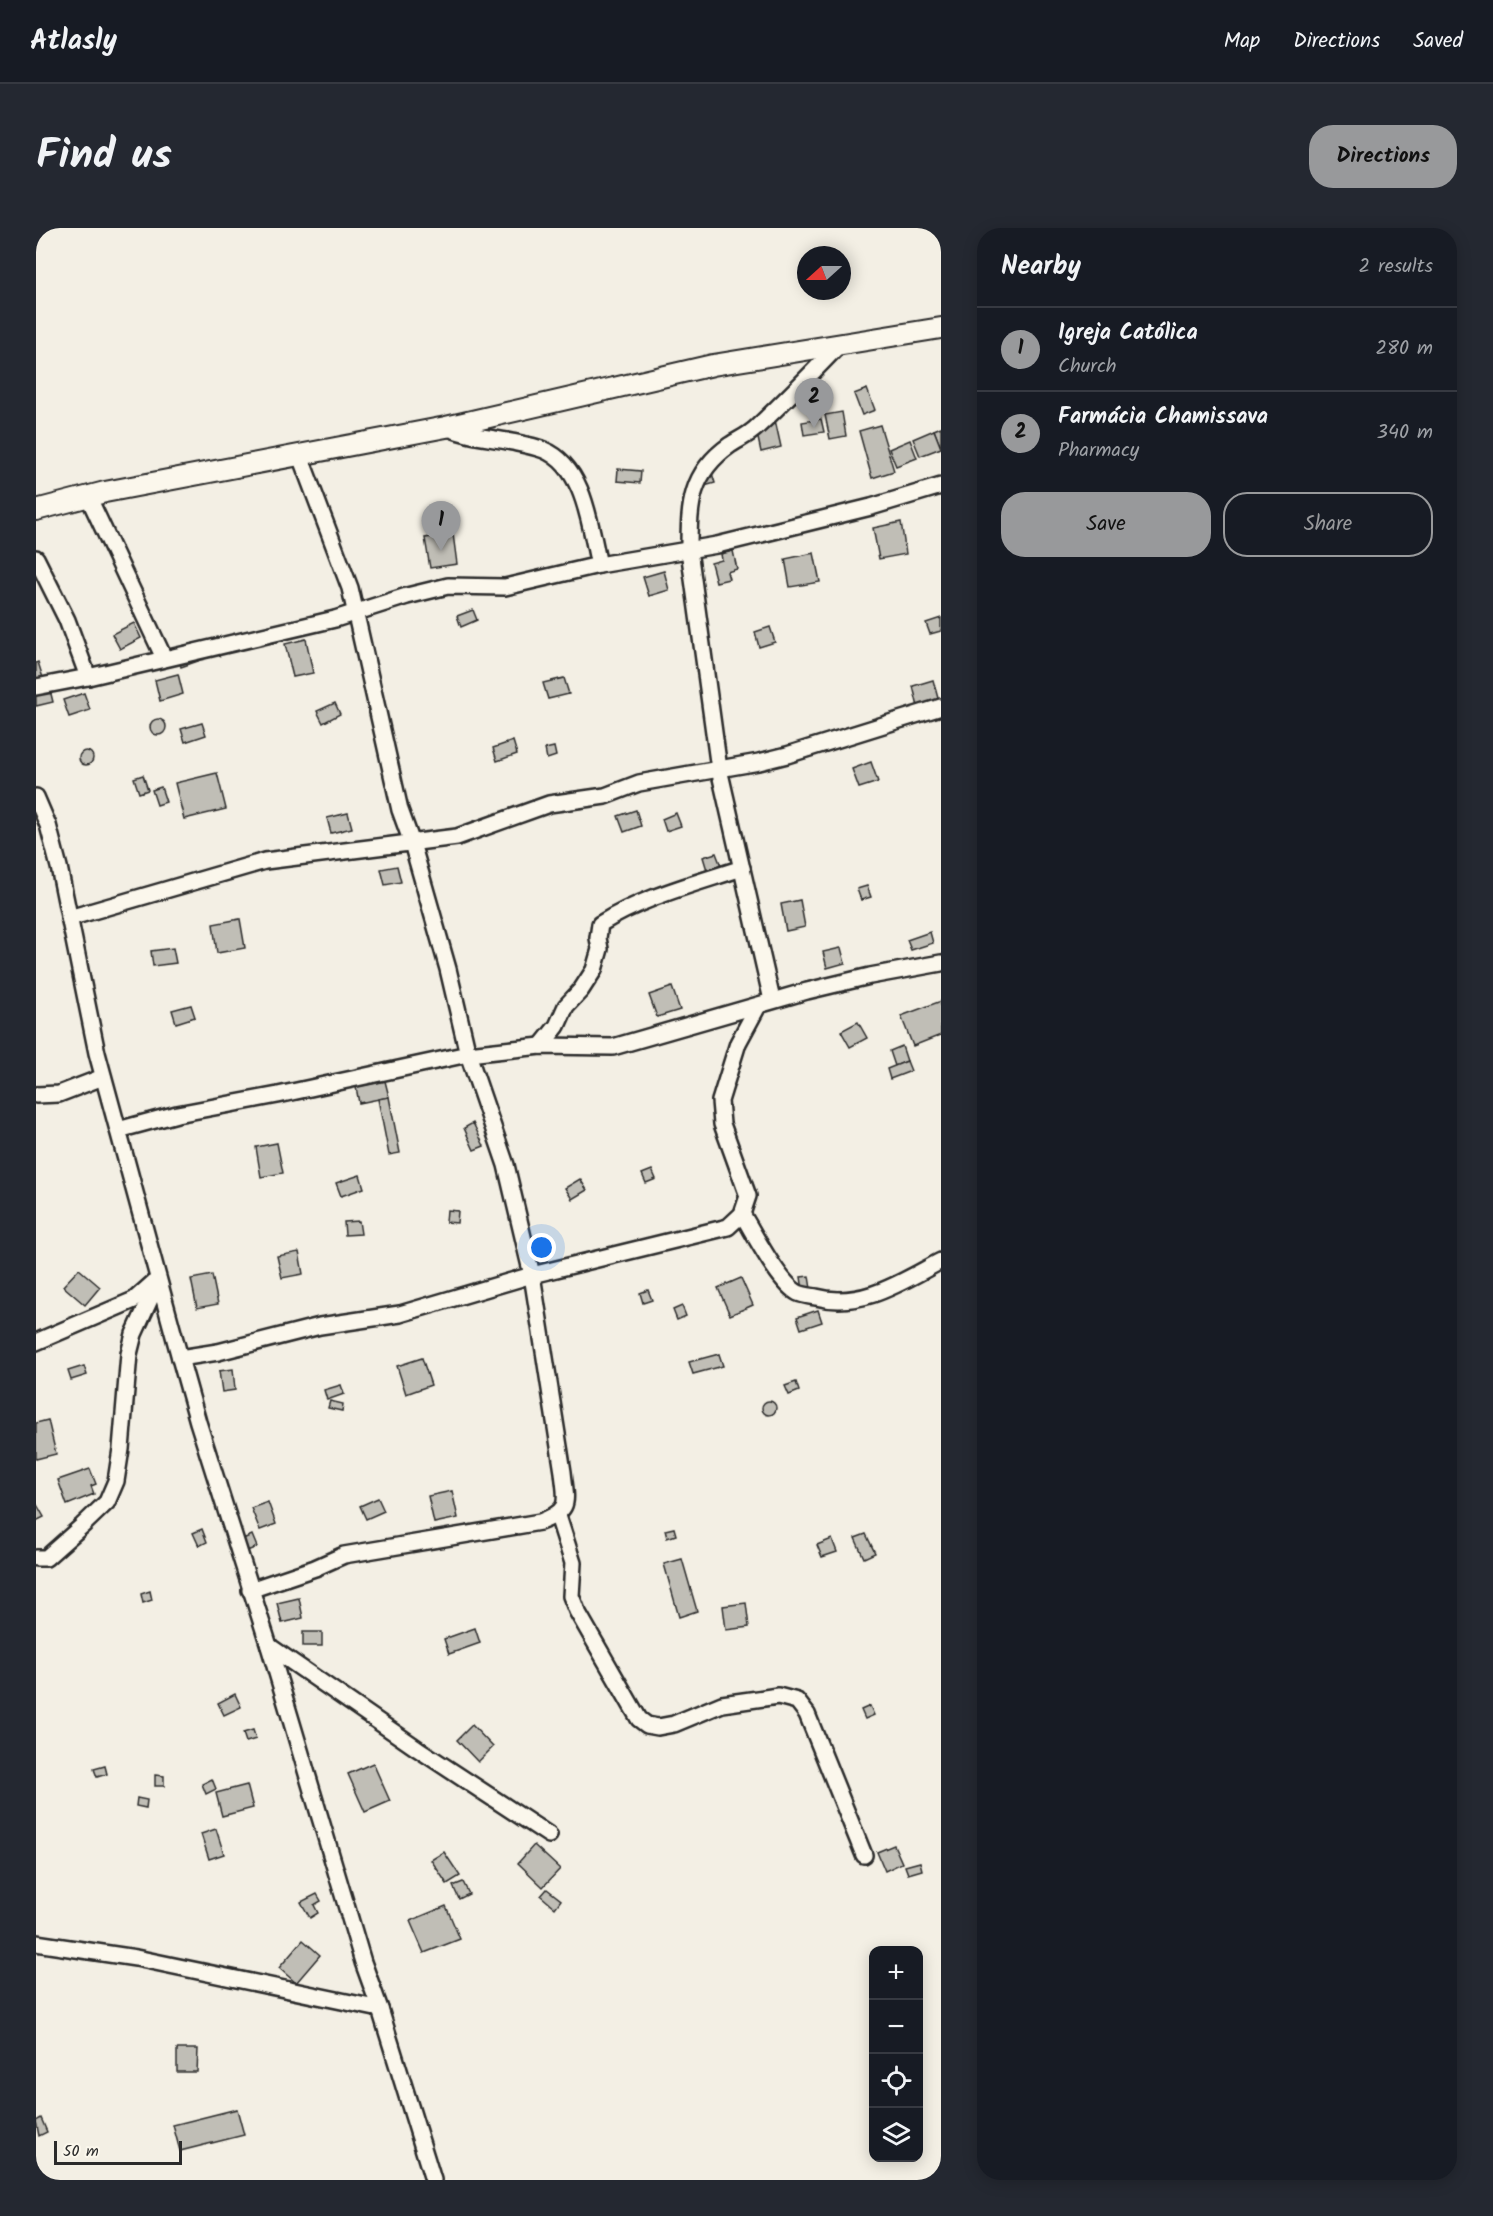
<!DOCTYPE html>
<html lang="en">
<head>
<meta charset="utf-8">
<style>
	:root { --surface:#171b24; --page:#242831; --text:#f1f3f6; --muted:#9ea1a6; --line:#363941; --accent:#98999b }
	body { margin:0; font-family:Kalam,sans-serif; background:var(--page); color:var(--text) }
	.controls { position:absolute; right:18px; bottom:18px; display:grid; overflow:hidden; border-radius:12px; box-shadow:0 3px 15px #0003 }
	.controls button { width:54px; height:54px; display:grid; place-items:center; padding:0; border:0; border-bottom:2px solid var(--line); background:var(--surface); color:var(--text); font:30px sans-serif }
	.compass { position:absolute; left:761px; top:18px; width:54px; height:54px; border-radius:50%; background:var(--surface); box-shadow:0 3px 15px #0003; rotate:249deg }
	.scale { position:absolute; left:18px; bottom:15px; width:128px; box-sizing:border-box; padding-left:6px; border:3px solid #2b2b2b; border-top:0; font-size:16px; line-height:21px; white-space:nowrap; color:#2b2b2b; -webkit-text-stroke:4px #fbf7ec; paint-order:stroke }
	.you { position:absolute; left:506px; top:1020px; width:21px; height:21px; margin:-15px; border:4px solid #fff; border-radius:50%; background:#1a73e8; box-shadow:0 0 0 9px #1a73e833 }
	.badge { display:grid; place-items:center; width:39px; height:39px; border-radius:50%; background:var(--accent); color:#111; font-size:20px; font-weight:700 }
	.pin { position:absolute; translate:-50% -50px; filter:drop-shadow(0 2px 3px #0008) }
	.pin::after { content:''; position:absolute; top:32px; width:21px; height:18px; background:inherit; clip-path:polygon(0 0,100% 0,50% 100%) }
	.list { margin:0; padding:0; list-style:none }
	h2 { display:flex; justify-content:space-between; align-items:center; height:78px; margin:0; padding:0 24px; font-size:26px }
	h2 small { font-size:20px; font-weight:400; color:var(--muted) }
	.list li { display:grid; grid-template-columns:39px 1fr auto; gap:18px; align-items:center; box-sizing:border-box; height:84px; padding:0 24px; border-top:2px solid var(--line) }
	.list b { display:block; font-size:22px; white-space:nowrap }
	.list p { margin:0; font-size:20px; white-space:nowrap; color:var(--muted) }
	.list em { font-size:20px; font-style:normal; color:var(--muted) }
	.actions { display:flex; gap:12px; padding:18px 24px }
	.actions a { flex:1; padding:14px 0; border:2px solid var(--accent); border-radius:24px; text-align:center; font-size:21px; color:var(--accent) }
	.actions .main { background:var(--accent); color:#111 }
	.icon { flex:none; width:33px; height:33px; fill:none; stroke:currentColor; stroke-width:2; stroke-linecap:round; stroke-linejoin:round }
	.map { position:relative; flex:none; width:905px; height:1952px; overflow:hidden; border-radius:24px }
	header { display:flex; align-items:center; gap:36px; box-sizing:border-box; height:84px; padding:0 30px; background:var(--surface); border-bottom:2px solid var(--line) }
	header strong { font-size:28px }
	nav { display:flex; gap:33px; margin-inline-start:auto; font-size:21px }
	.intro { display:flex; align-items:center; justify-content:space-between; box-sizing:border-box; height:144px; padding:0 36px }
	h1 { margin:0; font-size:42px }
	.button { padding:15px 27px; border-radius:24px; background:var(--accent); color:#111; font-size:21px; font-weight:700 }
	main { display:flex; gap:36px; padding:0 36px }
	aside { flex:1; background:var(--surface); border-radius:24px; box-shadow:0 3px 15px #0003 }
	.map>svg:first-child { display:block }
	.building { fill:#c0beb6; stroke:#2b2b2b; stroke-width:1.5 }
	.lines { fill:none; stroke-linecap:round; stroke-linejoin:round }
	.minor-casing { stroke:#2b2b2b; stroke-width:20 }
	.tertiary-casing { stroke:#2b2b2b; stroke-width:24 }
	.minor { stroke:#fbf7ec; stroke-width:15 }
	.tertiary { stroke:#fbf7ec; stroke-width:20 }
</style>
</head>
<body>
<header>
<strong>Atlasly</strong>
<nav><a>Map</a><a>Directions</a><a>Saved</a></nav>
</header>
<div class="intro"><h1>Find us</h1><a class="button">Directions</a></div>
<main>
<div class="map">
<svg width="905" height="1952" viewBox="0 0 905 1952">
	<rect width="100%" height="100%" fill="#f3efe4"/>
	<filter id="ink" filterUnits="userSpaceOnUse"><feTurbulence type="fractalNoise" baseFrequency=".0167" numOctaves="2"/><feDisplacementMap in="SourceGraphic" scale="12" xChannelSelector="R" yChannelSelector="G"/><feConvolveMatrix kernelMatrix="1 2 1 2 8 2 1 2 1" color-interpolation-filters="sRGB"/></filter>
	<g filter="url(#ink)">
		<!-- building -->
		<g class="building">
			<path d="M 831,161 L 839,182 L 826,187 L 818,166 Z"/>
			<path d="M 806,184 L 810,208 L 794,211 L 789,187 Z"/>
			<path d="M 785,191 L 788,204 L 768,207 L 766,194 Z"/>
			<path d="M 739,192 L 745,219 L 725,224 L 719,196 Z"/>
			<path d="M 844,197 L 858,243 L 836,250 L 823,203 Z"/>
			<path d="M 905,199 L 905,220 L 898,202 Z"/>
			<path d="M 898,202 L 905,220 L 884,228 L 877,211 Z"/>
			<path d="M 874,212 L 881,230 L 860,238 L 853,221 Z"/>
			<path d="M 582,241 L 605,243 L 604,255 L 581,253 Z"/>
			<path d="M 675,242 L 679,255 L 665,259 Z"/>
			<path d="M 865,294 L 870,326 L 843,331 L 837,300 Z"/>
			<path d="M 417,306 L 421,336 L 394,340 L 389,310 Z"/>
			<path d="M 697,323 L 701,341 L 691,344 L 693,351 L 680,354 L 675,335 L 686,332 L 685,326 Z"/>
			<path d="M 778,325 L 784,354 L 754,359 L 749,331 Z"/>
			<path d="M 628,343 L 633,362 L 613,368 L 607,349 Z"/>
			<path d="M 437,382 L 441,392 L 425,399 L 421,388 Z"/>
			<path d="M 905,390 L 905,403 L 894,406 L 890,395 Z"/>
			<path d="M 98,395 L 105,410 L 84,421 L 76,406 Z"/>
			<path d="M 734,399 L 739,414 L 723,419 L 719,404 Z"/>
			<path d="M 270,411 L 277,445 L 257,449 L 249,416 Z"/>
			<path d="M 159,425 L 162,433 L 145,439 L 143,431 Z"/>
			<path d="M 2,434 L 7,450 L 0,452 L 0,435 Z"/>
			<path d="M 142,446 L 147,466 L 124,473 L 119,452 Z"/>
			<path d="M 528,450 L 533,466 L 512,471 L 507,455 Z"/>
			<path d="M 897,452 L 903,474 L 882,479 L 877,458 Z"/>
			<path d="M 13,458 L 17,474 L 0,478 L 0,462 Z"/>
			<path d="M 48,465 L 54,482 L 33,489 L 27,472 Z"/>
			<path d="M 299,475 L 304,486 L 287,495 L 281,483 Z"/>
			<circle cx="122" cy="499" r="8"/>
			<path d="M 166,495 L 170,507 L 149,514 L 145,501 Z"/>
			<path d="M 477,513 L 481,526 L 461,533 L 457,520 Z"/>
			<path d="M 518,519 L 520,528 L 511,531 L 509,521 Z"/>
			<circle cx="50" cy="530" r="7"/>
			<path d="M 835,534 L 842,554 L 823,560 L 816,541 Z"/>
			<path d="M 181,545 L 190,581 L 148,591 L 139,555 Z"/>
			<path d="M 107,547 L 112,562 L 103,565 L 98,550 Z"/>
			<path d="M 125,559 L 130,574 L 121,577 L 116,562 Z"/>
			<path d="M 600,582 L 605,598 L 588,604 L 582,588 Z"/>
			<path d="M 312,585 L 316,600 L 295,605 L 291,590 Z"/>
			<path d="M 640,585 L 645,598 L 630,603 L 626,591 Z"/>
			<path d="M 680,625 L 685,638 L 671,642 L 667,629 Z"/>
			<path d="M 361,638 L 365,654 L 349,657 L 345,641 Z"/>
			<path d="M 831,658 L 835,669 L 825,672 L 821,661 Z"/>
			<path d="M 764,672 L 769,699 L 750,703 L 745,676 Z"/>
			<path d="M 204,691 L 209,720 L 181,725 L 177,696 Z"/>
			<path d="M 894,704 L 897,715 L 875,722 L 871,712 Z"/>
			<path d="M 137,720 L 140,735 L 117,738 L 115,723 Z"/>
			<path d="M 805,720 L 809,735 L 791,740 L 787,724 Z"/>
			<path d="M 636,759 L 644,782 L 621,789 L 613,767 Z"/>
			<path d="M 905,773 L 905,807 L 877,818 L 865,788 Z"/>
			<path d="M 155,777 L 159,789 L 140,795 L 136,782 Z"/>
			<path d="M 822,794 L 831,810 L 814,819 L 805,803 Z"/>
			<path d="M 866,818 L 871,833 L 859,838 L 854,823 Z"/>
			<path d="M 871,833 L 875,843 L 854,851 L 851,841 Z"/>
			<path d="M 349,853 L 353,869 L 323,875 L 320,859 Z"/>
			<path d="M 353,869 L 364,925 L 353,927 L 342,871 Z"/>
			<path d="M 437,895 L 448,918 L 438,922 L 428,900 Z"/>
			<path d="M 241,915 L 247,945 L 225,949 L 220,919 Z"/>
			<path d="M 616,942 L 620,951 L 610,955 L 606,946 Z"/>
			<path d="M 324,947 L 328,960 L 305,968 L 300,955 Z"/>
			<path d="M 544,951 L 551,962 L 536,971 L 529,960 Z"/>
			<path d="M 411,982 L 422,983 L 421,995 L 410,994 Z"/>
			<path d="M 323,993 L 325,1006 L 309,1007 L 308,994 Z"/>
			<path d="M 263,1024 L 267,1046 L 246,1050 L 241,1028 Z"/>
			<path d="M 43,1041 L 64,1059 L 49,1077 L 27,1058 Z"/>
			<path d="M 176,1047 L 182,1076 L 161,1080 L 155,1051 Z"/>
			<path d="M 773,1048 L 775,1061 L 767,1062 L 765,1049 Z"/>
			<path d="M 705,1050 L 717,1077 L 694,1087 L 682,1060 Z"/>
			<path d="M 612,1062 L 616,1072 L 607,1075 L 604,1065 Z"/>
			<path d="M 646,1078 L 650,1088 L 641,1092 L 637,1082 Z"/>
			<path d="M 782,1082 L 786,1094 L 765,1101 L 761,1089 Z"/>
			<path d="M 683,1126 L 687,1138 L 657,1146 L 653,1134 Z"/>
			<path d="M 386,1130 L 395,1157 L 370,1166 L 361,1138 Z"/>
			<path d="M 48,1138 L 51,1147 L 35,1152 L 32,1143 Z"/>
			<path d="M 197,1141 L 199,1162 L 186,1164 L 183,1143 Z"/>
			<path d="M 760,1154 L 763,1163 L 753,1167 L 749,1158 Z"/>
			<path d="M 305,1157 L 308,1166 L 291,1172 L 288,1162 Z"/>
			<path d="M 294,1173 L 307,1176 L 306,1183 L 292,1180 Z"/>
			<circle cx="733" cy="1180" r="7"/>
			<path d="M 12,1192 L 20,1226 L 0,1231 L 0,1195 Z"/>
			<path d="M 54,1241 L 60,1256 L 55,1258 L 58,1266 L 31,1277 L 22,1252 Z"/>
			<path d="M 416,1263 L 422,1290 L 398,1295 L 392,1268 Z"/>
			<path d="M 342,1270 L 348,1283 L 330,1291 L 324,1278 Z"/>
			<path d="M 232,1274 L 240,1296 L 224,1302 L 215,1280 Z"/>
			<path d="M 0,1275 L 8,1289 L 0,1293 Z"/>
			<path d="M 638,1300 L 640,1307 L 631,1310 L 629,1302 Z"/>
			<path d="M 166,1301 L 171,1314 L 163,1318 L 157,1305 Z"/>
			<path d="M 830,1306 L 839,1325 L 828,1330 L 819,1310 Z"/>
			<path d="M 216,1307 L 221,1319 L 211,1323 L 207,1311 Z"/>
			<path d="M 796,1311 L 801,1324 L 786,1329 L 781,1317 Z"/>
			<path d="M 646,1331 L 661,1383 L 643,1389 L 628,1336 Z"/>
			<path d="M 114,1363 L 116,1372 L 107,1375 L 105,1366 Z"/>
			<path d="M 263,1370 L 267,1390 L 246,1395 L 241,1375 Z"/>
			<path d="M 710,1375 L 713,1399 L 690,1402 L 687,1378 Z"/>
			<path d="M 439,1400 L 444,1415 L 413,1426 L 408,1411 Z"/>
			<rect x="267" y="1404" width="19" height="14"/>
			<path d="M 199,1466 L 205,1479 L 188,1487 L 182,1475 Z"/>
			<path d="M 834,1478 L 838,1487 L 829,1491 L 825,1482 Z"/>
			<path d="M 436,1497 L 457,1519 L 442,1534 L 421,1512 Z"/>
			<path d="M 217,1502 L 220,1511 L 210,1514 L 207,1505 Z"/>
			<path d="M 337,1535 L 354,1573 L 329,1584 L 312,1546 Z"/>
			<path d="M 69,1538 L 71,1546 L 61,1549 L 58,1541 Z"/>
			<path d="M 119,1547 L 128,1548 L 128,1558 L 119,1558 Z"/>
			<path d="M 176,1551 L 180,1561 L 170,1566 L 166,1556 Z"/>
			<path d="M 211,1557 L 217,1580 L 186,1588 L 180,1565 Z"/>
			<path d="M 101,1570 L 111,1572 L 110,1580 L 100,1578 Z"/>
			<path d="M 180,1601 L 188,1626 L 173,1631 L 165,1606 Z"/>
			<path d="M 498,1617 L 524,1641 L 507,1659 L 482,1635 Z"/>
			<path d="M 858,1617 L 866,1635 L 849,1643 L 841,1624 Z"/>
			<path d="M 408,1624 L 424,1648 L 411,1656 L 395,1632 Z"/>
			<path d="M 884,1634 L 886,1642 L 872,1646 L 869,1638 Z"/>
			<path d="M 427,1654 L 433,1666 L 423,1671 L 417,1658 Z"/>
			<path d="M 511,1661 L 525,1672 L 519,1680 L 505,1668 Z"/>
			<path d="M 281,1666 L 285,1673 L 278,1677 L 282,1685 L 274,1690 L 265,1674 Z"/>
			<path d="M 410,1678 L 424,1711 L 388,1725 L 374,1693 Z"/>
			<path d="M 267,1712 L 284,1727 L 260,1755 L 243,1740 Z"/>
			<path d="M 141,1821 L 162,1821 L 161,1844 L 141,1844 Z"/>
			<path d="M 201,1881 L 208,1907 L 144,1923 L 137,1897 Z"/>
			<path d="M 5,1890 L 11,1904 L 3,1908 L 0,1893 Z"/>
		</g>
		<g class="lines">
			<!-- minor casing -->
			<g class="minor-casing">
				<g id="minor">
					<path d="M 410,199 C 434,209 451,209 476,214 C 486,216 498,218 508,222 C 549,239 554,299 563,337"/>
					<path d="M 52,268 L 128,430"/>
					<path d="M 0,330 L 31,392 L 52,449"/>
					<path d="M 0,459 L 52,449 L 299,391 L 371,368 L 412,358 L 469,359 L 563,337 L 681,317 L 835,279 L 905,258"/>
					<path d="M 0,569 L 12,597 L 23,639 L 61,825 L 144,1130 L 162,1194 L 233,1418 L 327,1734 L 344,1781 L 397,1952"/>
					<path d="M 33,690 L 229,633 L 421,609 L 513,576 L 569,568 L 603,555 L 723,534 L 751,527 L 905,479"/>
					<path d="M 736,772 L 683,541 L 653,322 C 653,277 654,245 694,217 C 703,211 713,207 721,199 C 749,173 776,145 802,118"/>
					<path d="M 505,818 L 521,798 L 530,778 L 545,762 L 558,742 L 564,721 L 562,710 L 564,696 C 607,669 658,656 706,640"/>
					<path d="M 0,867 L 23,866 L 67,849"/>
					<path d="M 82,902 L 141,886 L 242,867 L 432,826 L 505,818 L 577,819 L 771,763 L 834,748 L 905,735"/>
					<path d="M 706,986 C 718,1005 743,1055 762,1065 C 766,1067 774,1068 780,1069 C 826,1081 865,1054 905,1033"/>
					<path d="M 0,1114 L 98,1072 L 117,1055"/>
					<path d="M 144,1130 L 182,1124 L 284,1098 L 364,1086 L 496,1047 L 692,999 L 706,986 L 712,968 L 686,896 L 684,873 L 702,815 L 722,778"/>
					<path d="M 522,1288 L 537,1335 L 535,1368 L 541,1383 L 603,1491 L 611,1497 L 622,1499 L 638,1496 L 686,1476 L 742,1468 L 761,1473 L 771,1486 L 828,1627"/>
					<path d="M 0,1330 L 10,1330 L 46,1298 L 71,1274 L 80,1253 L 85,1221 L 93,1126 L 98,1106 L 115,1069 L 113,1060"/>
					<path d="M 214,1362 L 279,1340 L 308,1327 L 504,1294 C 536,1282 530,1274 527,1244 L 496,1047 L 470,937 L 432,826 L 412,741 L 376,615 L 364,582 L 314,360 L 264,228"/>
					<path d="M 233,1418 L 382,1521 L 513,1607"/>
					<path d="M 0,1715 L 100,1730 L 344,1781"/>
				</g>
			</g>
			<!-- tertiary casing -->
			<g class="tertiary-casing">
				<path id="tertiary" d="M 0,282 L 69,264 L 410,199 L 677,137 L 905,100"/>
			</g>
			<!-- minor -->
			<use href="#minor" class="minor"/>
			<!-- tertiary -->
			<use href="#tertiary" class="tertiary"/>
		</g>
	</g>
</svg>
<div class="controls">
<button>+</button>
<button>−</button>
<button><svg class="icon" aria-label="locate" viewBox="0 0 24 24"><circle cx="12" cy="12" r="6"/><path d="M12 2v4M12 18v4M2 12h4M18 12h4"/></svg></button>
<button><svg class="icon" aria-label="layers" viewBox="0 0 24 24"><path d="M12 4l9 5-9 5-9-5zM3 14l9 5 9-5"/></svg></button>
</div>
<svg class="compass" viewBox="-18 -18 36 36"><path d="M0-13l5 13h-10z" fill="#e53935"/><path d="M0 13l5-13h-10z" fill="#9ea1a6"/></svg>
<div class="scale">50 m</div>
<div class="you"></div>
<div class="pin badge" style="left:405px;top:323px">1</div>
<div class="pin badge" style="left:778px;top:200px">2</div>
</div>
<aside>
<h2>Nearby<small>2 results</small></h2>
<ul class="list">
<li><span class="badge">1</span><div><b>Igreja Católica</b><p>Church</p></div><em>280 m</em></li>
<li><span class="badge">2</span><div><b>Farmácia Chamissava</b><p>Pharmacy</p></div><em>340 m</em></li>
</ul>
<div class="actions"><a class="main">Save</a><a>Share</a></div>
</aside>
</main>
</body>
</html>
